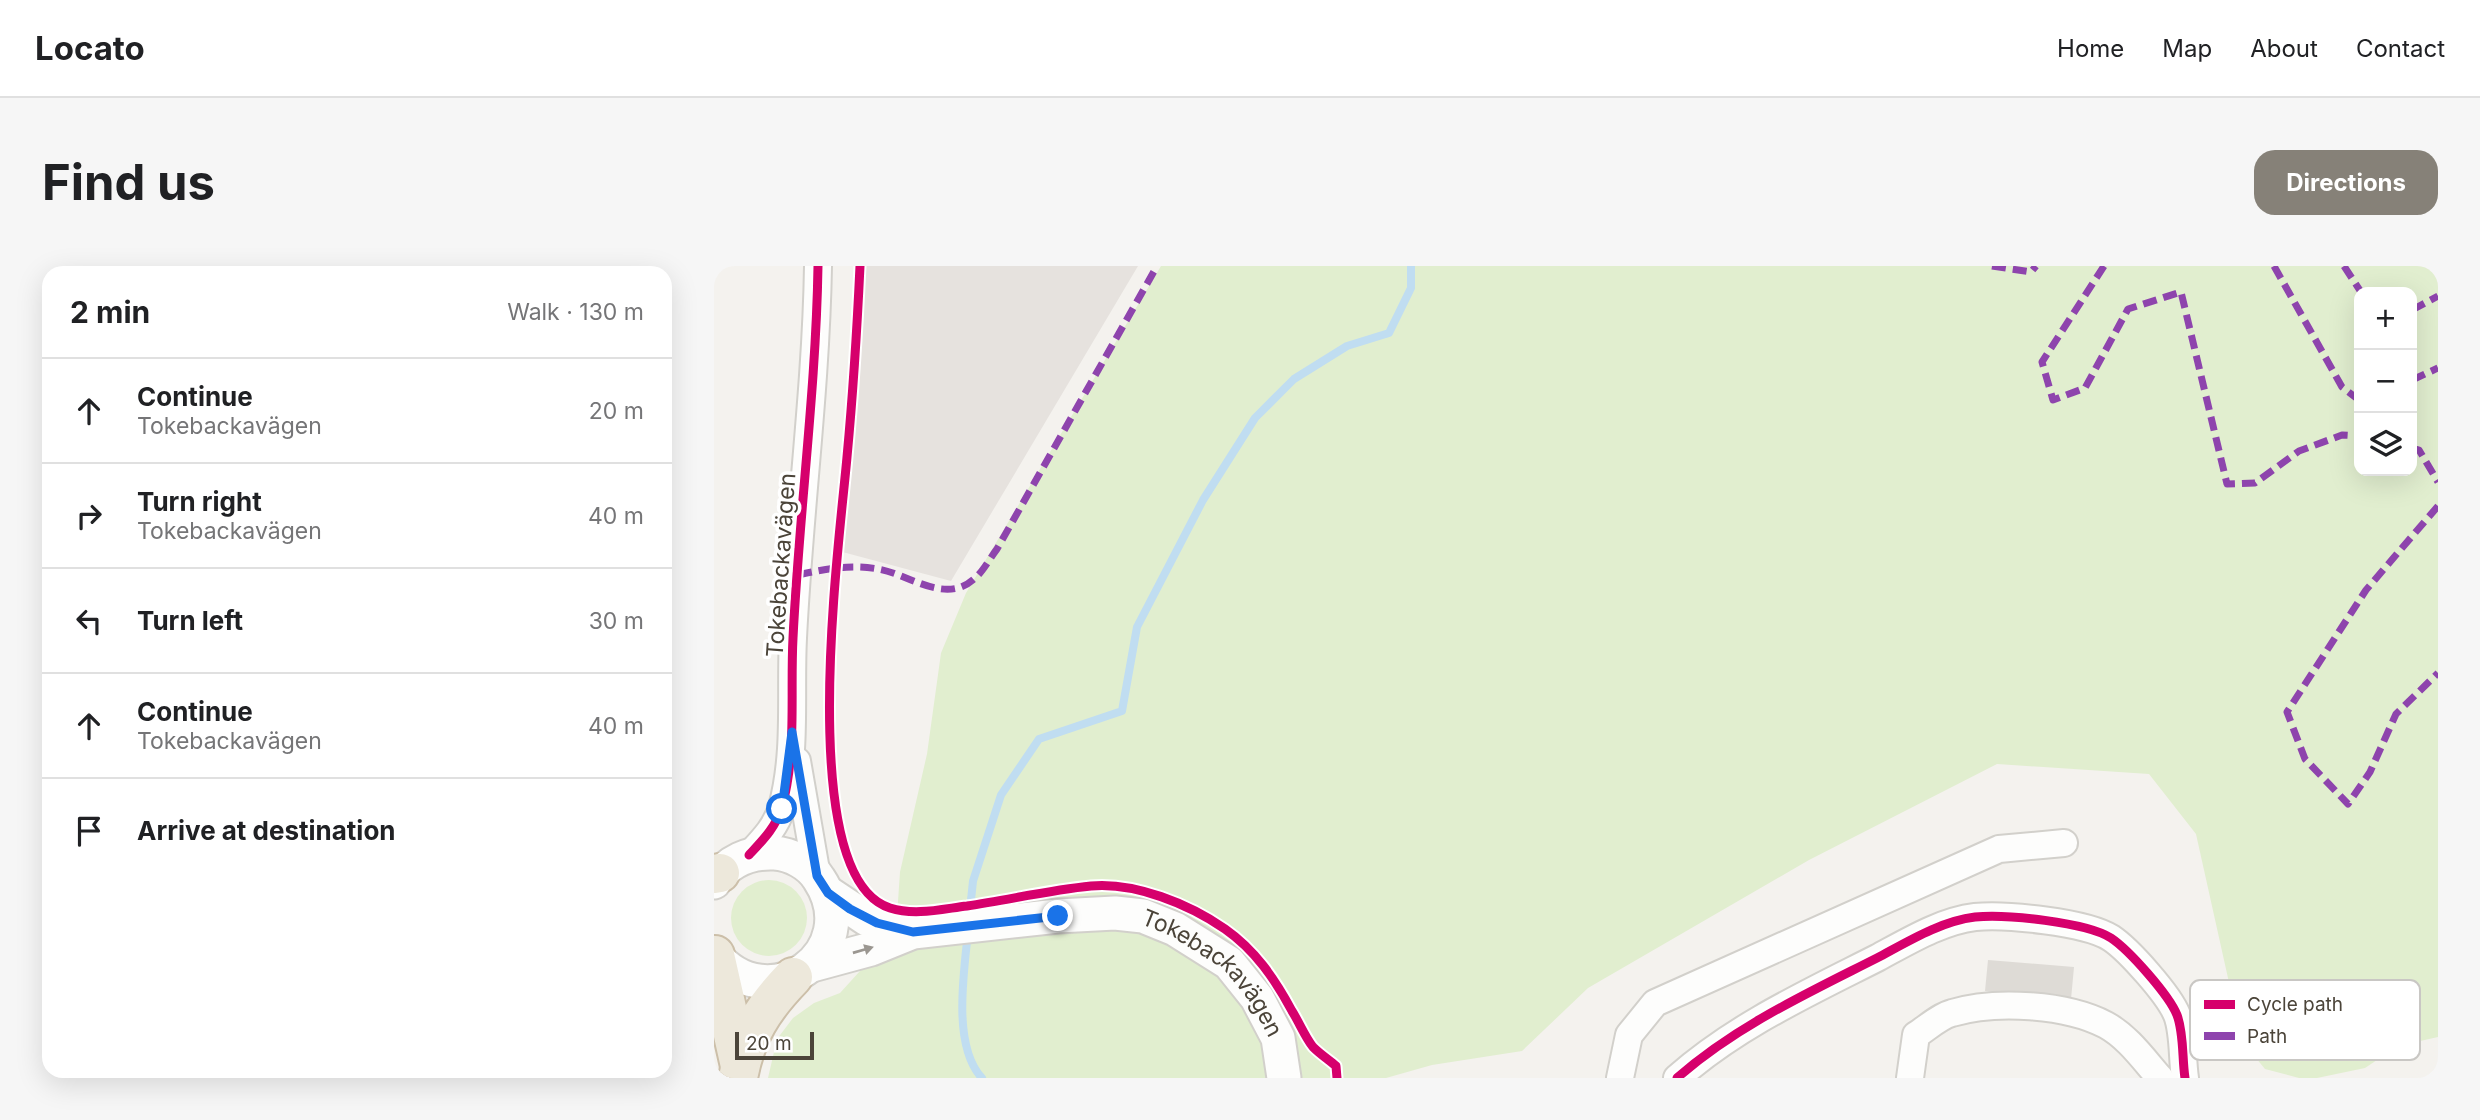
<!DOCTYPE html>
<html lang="en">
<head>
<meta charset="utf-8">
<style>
	:root { --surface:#fff; --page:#f6f6f6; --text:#202124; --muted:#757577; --line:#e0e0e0; --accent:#868178 }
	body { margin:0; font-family:Inter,sans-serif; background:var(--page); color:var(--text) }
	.controls { position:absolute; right:21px; top:21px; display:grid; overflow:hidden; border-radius:14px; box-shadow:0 7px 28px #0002 }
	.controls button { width:63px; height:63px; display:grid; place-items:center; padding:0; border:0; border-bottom:2px solid var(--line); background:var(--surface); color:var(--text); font:35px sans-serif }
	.scale { position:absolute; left:21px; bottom:18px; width:79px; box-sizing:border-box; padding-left:7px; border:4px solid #4b4439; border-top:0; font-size:19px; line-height:24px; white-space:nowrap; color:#4b4439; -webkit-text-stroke:5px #fff; paint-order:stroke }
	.stop { position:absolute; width:21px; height:21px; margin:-16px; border:5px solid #1a73e8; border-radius:50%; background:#fff }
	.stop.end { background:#1a73e8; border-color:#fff; box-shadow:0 2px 7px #0008 }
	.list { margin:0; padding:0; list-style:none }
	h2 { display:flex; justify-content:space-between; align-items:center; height:91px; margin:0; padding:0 28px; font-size:30px }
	h2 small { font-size:23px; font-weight:400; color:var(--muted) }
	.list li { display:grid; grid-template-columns:46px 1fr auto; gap:21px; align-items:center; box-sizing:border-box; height:105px; padding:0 28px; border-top:2px solid var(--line) }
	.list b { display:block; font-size:26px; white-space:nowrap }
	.list p { margin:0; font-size:23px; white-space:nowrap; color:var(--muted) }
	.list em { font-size:23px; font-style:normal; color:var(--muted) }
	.icon { flex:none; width:38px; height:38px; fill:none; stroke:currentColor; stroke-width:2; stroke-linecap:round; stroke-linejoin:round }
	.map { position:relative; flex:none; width:1724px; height:812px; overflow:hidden; border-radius:21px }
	header { display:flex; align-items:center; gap:42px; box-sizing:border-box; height:98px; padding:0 35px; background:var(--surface); border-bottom:2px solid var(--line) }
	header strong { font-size:33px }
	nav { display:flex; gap:38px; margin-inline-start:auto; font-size:24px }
	.intro { display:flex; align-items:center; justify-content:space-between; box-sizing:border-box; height:168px; padding:0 42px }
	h1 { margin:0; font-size:49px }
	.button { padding:18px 32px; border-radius:21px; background:var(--accent); color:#fff; font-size:24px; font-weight:700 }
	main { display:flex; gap:42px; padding:0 42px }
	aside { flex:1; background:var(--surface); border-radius:21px; box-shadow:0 7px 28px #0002 }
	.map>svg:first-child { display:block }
	.industrial { fill:#e6e2de }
	.green { fill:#e1eecf; fill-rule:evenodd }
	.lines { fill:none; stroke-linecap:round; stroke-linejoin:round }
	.stream { stroke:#c0ddf1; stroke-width:8 }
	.building { fill:#dedbd6 }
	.minor-casing { stroke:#d2d0cb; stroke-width:30 }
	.tertiary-casing { stroke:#d2d0cb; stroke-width:37 }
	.motorway-casing { stroke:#ccbfa9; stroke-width:42 }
	.minor { stroke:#fdfdfc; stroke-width:26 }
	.tertiary { stroke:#fdfdfc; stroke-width:33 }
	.motorway { stroke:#ede8db; stroke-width:38 }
	.quiet { stroke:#8e44ad; stroke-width:7; stroke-dasharray:14 7; stroke-linecap:butt }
	.cycleway-casing { stroke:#fff; stroke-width:13 }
	.cycleway { stroke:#d6006c; stroke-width:9 }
	.oneway { fill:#9b9791 }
	.route { stroke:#1a73e8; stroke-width:9 }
	.labels { text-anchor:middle; stroke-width:7; stroke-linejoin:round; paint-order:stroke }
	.street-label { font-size:23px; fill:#4b4439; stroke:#fff }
	.key { fill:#fff; stroke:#c9c7c4; stroke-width:2 }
	.key-label { font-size:19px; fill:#4b4439 }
</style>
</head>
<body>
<header>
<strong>Locato</strong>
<nav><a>Home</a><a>Map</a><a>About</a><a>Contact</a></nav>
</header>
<div class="intro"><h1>Find us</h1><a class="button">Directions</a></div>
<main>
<aside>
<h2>2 min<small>Walk · 130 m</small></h2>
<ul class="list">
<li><svg class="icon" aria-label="ahead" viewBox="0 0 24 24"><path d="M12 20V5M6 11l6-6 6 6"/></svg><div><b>Continue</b><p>Tokebackavägen</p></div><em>20 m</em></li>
<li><svg class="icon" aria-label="right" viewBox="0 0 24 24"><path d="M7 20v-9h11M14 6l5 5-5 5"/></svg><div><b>Turn right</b><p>Tokebackavägen</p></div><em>40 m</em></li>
<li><svg class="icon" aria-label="left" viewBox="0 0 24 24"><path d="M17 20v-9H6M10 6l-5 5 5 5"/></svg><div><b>Turn left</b></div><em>30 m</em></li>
<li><svg class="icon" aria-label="ahead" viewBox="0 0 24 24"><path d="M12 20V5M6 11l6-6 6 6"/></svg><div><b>Continue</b><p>Tokebackavägen</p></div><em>40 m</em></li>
<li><svg class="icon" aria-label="arrive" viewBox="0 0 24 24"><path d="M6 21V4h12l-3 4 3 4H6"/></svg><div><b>Arrive at destination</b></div></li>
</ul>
</aside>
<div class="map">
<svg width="1724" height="812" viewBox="0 0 1724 812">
	<rect width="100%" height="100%" fill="#f4f2ee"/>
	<!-- industrial -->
	<path class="industrial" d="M 144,0 L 424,0 L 237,315 L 121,284 L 144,32 Z"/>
	<!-- green -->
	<g class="green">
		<path d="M 447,0 L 1724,0 L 1724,771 L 1684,780 L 1651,802 L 1603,812 L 1585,812 L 1551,803 L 1528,775 L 1482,568 L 1435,508 L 1283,498 L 1095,594 L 874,722 L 808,785 L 718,799 L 672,812 L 54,812 L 63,773 L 79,752 L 100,737 L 126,727 L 156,694 L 183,650 L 186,606 L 213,488 L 227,387 L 252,327 ZM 1645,26 L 1698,26 L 1698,205 L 1645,205 Z"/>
		<circle cx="55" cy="652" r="38"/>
	</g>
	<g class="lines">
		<!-- stream -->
		<g class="stream">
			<path d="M 255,653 L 259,615 L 287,529 L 325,473 L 408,445 L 423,361 L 489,234 L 541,152 L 580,113 L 633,80 L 675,67 L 697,22 L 697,0"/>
			<path d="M 254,666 C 250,706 238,780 268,812"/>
		</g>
	</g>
	<!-- building -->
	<path class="building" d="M 1274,694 L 1360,701 L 1357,733 L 1271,725 Z"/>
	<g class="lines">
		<!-- minor casing -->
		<g class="minor-casing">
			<g id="minor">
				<path d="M 83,495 L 103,610"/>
				<path d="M 35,589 C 49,574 62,561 68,541 C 83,486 76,428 79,372 C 85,248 102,124 104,0"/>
				<path d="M 906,812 L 915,769 L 941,737 L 1285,583 L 1350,577"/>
				<path d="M 963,812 C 1022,760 1094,727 1163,692 C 1193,676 1227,655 1261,651 C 1291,648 1372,656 1397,672 C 1415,684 1455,729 1463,749 C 1470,767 1468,793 1471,812"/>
				<path d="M 1196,812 L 1202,769 C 1213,762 1226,750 1238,747 C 1281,734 1352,738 1392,759 C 1414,771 1430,794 1446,812"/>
			</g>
		</g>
		<!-- tertiary casing -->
		<g class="tertiary-casing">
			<g id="tertiary">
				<path d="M 0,616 C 14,595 35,586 60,587 C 77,588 96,598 105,613 C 153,686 54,756 0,688"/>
				<path d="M 114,627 L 153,653 L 199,666"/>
				<path id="s1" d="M 98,699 L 157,683 L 199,666 L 344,650 L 401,647 L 429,650 L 461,663 L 515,697 L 543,732 L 564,772 L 570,812"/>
			</g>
		</g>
		<!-- motorway casing -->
		<g class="motorway-casing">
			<g id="motorway">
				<path d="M 0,608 L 6,607"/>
				<path d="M 1,689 L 26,800"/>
				<path d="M 24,812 C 32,768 49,742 79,711"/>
			</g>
		</g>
		<!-- minor -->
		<use href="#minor" class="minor"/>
		<!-- tertiary -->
		<use href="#tertiary" class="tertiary"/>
		<!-- motorway -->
		<use href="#motorway" class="motorway"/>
		<!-- quiet -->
		<g class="quiet">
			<path d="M 1278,0 L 1317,6 L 1322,0"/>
			<path d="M 1390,0 L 1328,96 L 1339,134 L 1371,122 L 1414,43 L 1467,26 L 1513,218 L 1541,217 L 1585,185 L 1628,169 L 1645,170"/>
			<path d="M 1560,0 L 1628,121 L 1645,134"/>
			<path d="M 1630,0 L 1647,26"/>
			<path d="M 1698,44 L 1724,30"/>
			<path d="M 1698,114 L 1724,102"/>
			<path d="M 1698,182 L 1705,184 L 1724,216"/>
			<path d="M 1724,240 L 1652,324 L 1573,446 L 1591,493 L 1634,538 L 1656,506 L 1682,448 L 1724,407"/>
			<path d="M 84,309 C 111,303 136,298 164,303 C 195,308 231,339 260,313 C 269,306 276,292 283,283 L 443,0"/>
		</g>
		<!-- cycleway casing -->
		<g class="cycleway-casing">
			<g id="cycleway">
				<path d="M 146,0 C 143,64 139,127 133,191 C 126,272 79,611 176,642 C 201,650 228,643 253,640 C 294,634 336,624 377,620 C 421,616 475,638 511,663 C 541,684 561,713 578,745 C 585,756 591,771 599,781 C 606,788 615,794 622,800 L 623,812"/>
				<path d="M 35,589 C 49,574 62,561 68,541 C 83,486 76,428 79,372 C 85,248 102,124 104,0"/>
				<path d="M 963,812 C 1022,760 1094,727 1163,692 C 1193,676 1227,655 1261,651 C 1291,648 1372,656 1397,672 C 1415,684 1455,729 1463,749 C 1470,767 1468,793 1471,812"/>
			</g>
		</g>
		<!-- cycleway -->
		<use href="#cycleway" class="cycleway"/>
	</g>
	<!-- one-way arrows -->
	<defs><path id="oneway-solid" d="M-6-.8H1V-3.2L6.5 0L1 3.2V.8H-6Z" transform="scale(1.75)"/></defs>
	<use class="oneway" href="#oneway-solid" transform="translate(149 684) rotate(-16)"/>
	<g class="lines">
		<!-- route -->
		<path class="route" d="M 68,543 L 78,466 L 103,610 L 114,627 L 136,643 L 163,657 L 199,666 L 344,650"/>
	</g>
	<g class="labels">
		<!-- street labels -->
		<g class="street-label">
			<text transform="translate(67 299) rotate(-86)" y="8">Tokebackavägen</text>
			<text dy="8" stroke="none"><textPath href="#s1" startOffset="430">Tokebackavägen</textPath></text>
		</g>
	</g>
	<!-- legend -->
	<rect x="1476" y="714" width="230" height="80" rx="10" class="key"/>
	<rect x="1490" y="734" width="31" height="9" fill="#d6006c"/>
	<rect x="1490" y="766" width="31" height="8" fill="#8e44ad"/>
	<g class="key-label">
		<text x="1533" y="745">Cycle path</text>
		<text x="1533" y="777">Path</text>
	</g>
</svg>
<div class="controls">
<button>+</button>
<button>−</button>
<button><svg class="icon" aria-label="layers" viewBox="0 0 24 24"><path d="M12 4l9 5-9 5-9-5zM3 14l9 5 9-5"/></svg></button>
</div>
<div class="scale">20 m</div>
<div class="stop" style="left:68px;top:543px"></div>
<div class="stop end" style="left:344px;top:650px"></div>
</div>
</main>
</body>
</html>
